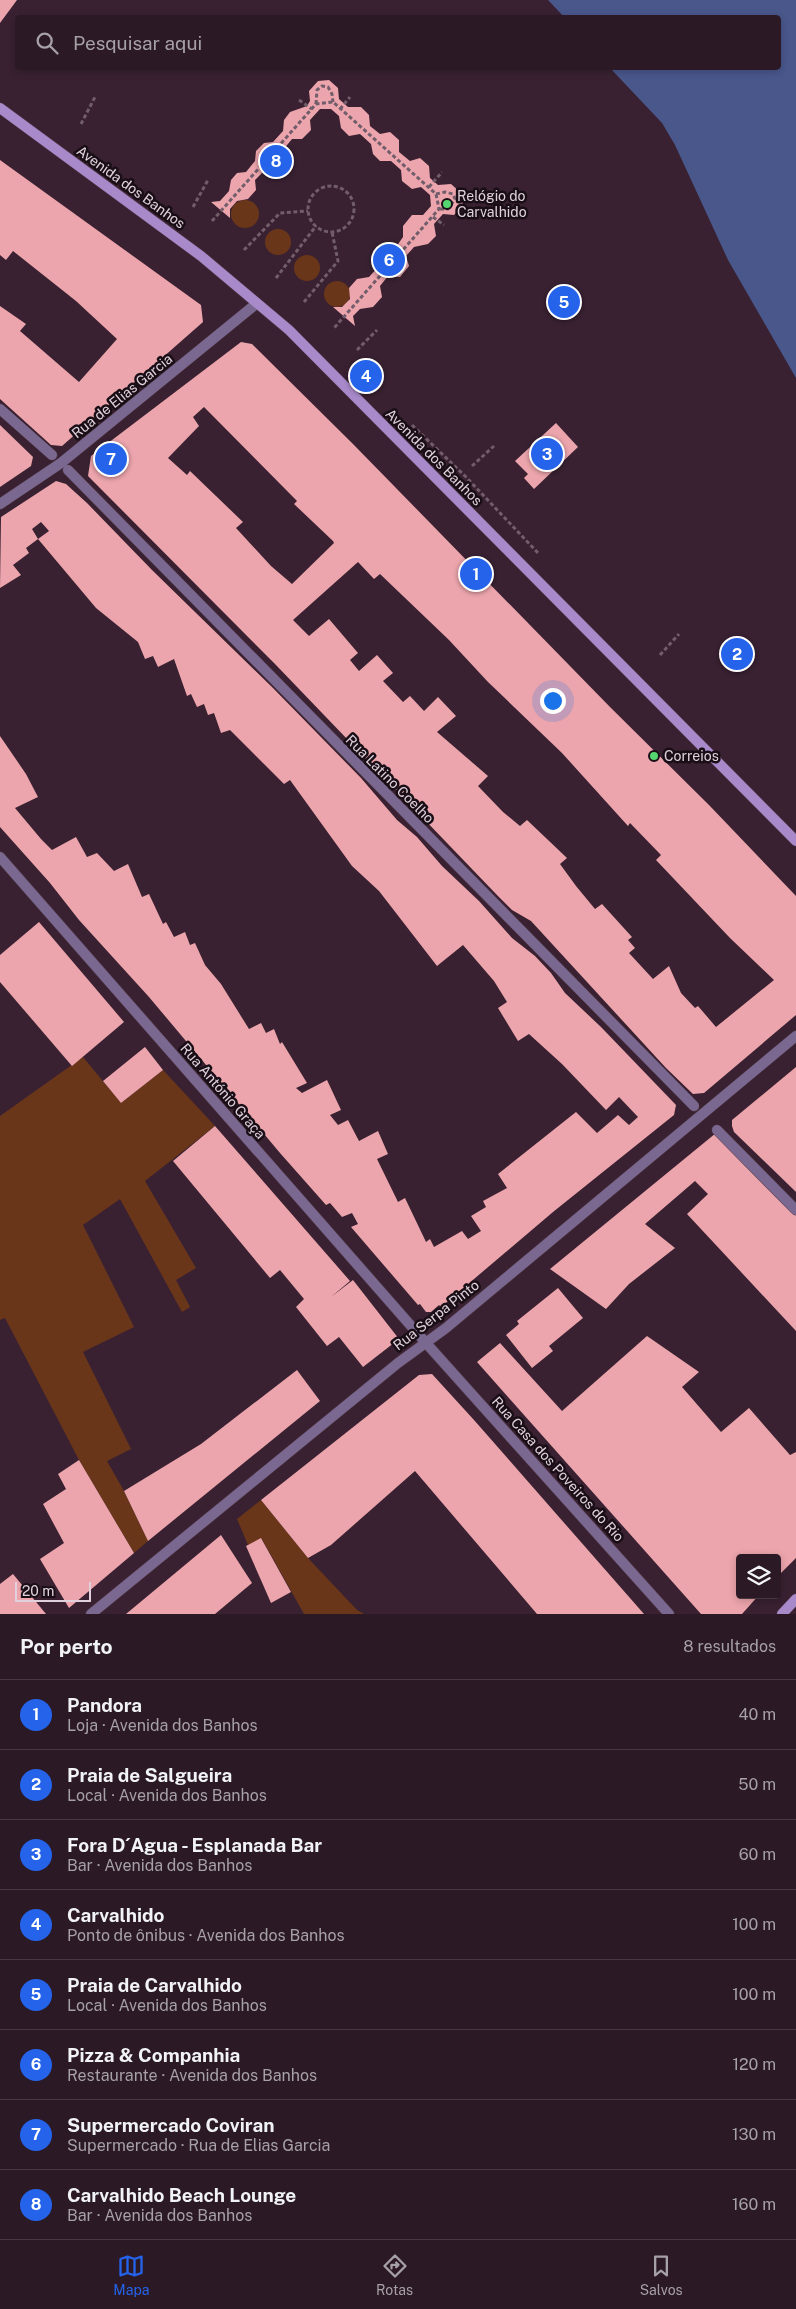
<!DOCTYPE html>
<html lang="pt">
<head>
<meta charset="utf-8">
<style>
	:root { --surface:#2b1925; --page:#372632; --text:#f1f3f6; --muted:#a6a0a7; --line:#473842; --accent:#2563eb }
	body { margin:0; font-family:"Public Sans",sans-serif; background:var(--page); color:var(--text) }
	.controls { position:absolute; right:15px; bottom:15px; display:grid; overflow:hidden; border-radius:5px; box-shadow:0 2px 8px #0003 }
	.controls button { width:45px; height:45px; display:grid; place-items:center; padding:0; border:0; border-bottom:1px solid var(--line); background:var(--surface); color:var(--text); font:25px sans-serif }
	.scale { position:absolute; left:15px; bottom:12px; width:76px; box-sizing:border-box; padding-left:5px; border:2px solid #e1d1dc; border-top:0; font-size:14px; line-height:18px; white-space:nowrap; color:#e1d1dc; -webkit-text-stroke:4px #190e16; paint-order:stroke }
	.you { position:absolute; left:552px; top:700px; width:18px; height:18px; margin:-12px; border:4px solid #fff; border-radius:50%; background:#1a73e8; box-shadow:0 0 0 8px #1a73e833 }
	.badge { display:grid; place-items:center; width:32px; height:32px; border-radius:50%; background:var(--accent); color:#fff; font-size:16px; font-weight:700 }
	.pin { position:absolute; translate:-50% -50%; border:2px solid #fff; box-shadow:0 1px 5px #0006 }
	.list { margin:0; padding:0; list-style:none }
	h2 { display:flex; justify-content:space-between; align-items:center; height:65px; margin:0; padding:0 20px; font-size:21px }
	h2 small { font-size:16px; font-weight:400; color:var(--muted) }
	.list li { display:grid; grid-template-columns:32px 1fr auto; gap:15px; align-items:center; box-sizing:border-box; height:70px; padding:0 20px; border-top:1px solid var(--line) }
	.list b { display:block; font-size:19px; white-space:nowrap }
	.list p { margin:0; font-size:16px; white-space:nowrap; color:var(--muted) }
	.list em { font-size:16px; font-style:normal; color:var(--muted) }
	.icon { flex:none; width:28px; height:28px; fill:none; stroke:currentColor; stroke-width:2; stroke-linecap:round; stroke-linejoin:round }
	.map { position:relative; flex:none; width:796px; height:1614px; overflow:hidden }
	.search { position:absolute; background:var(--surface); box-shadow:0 2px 8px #0003; left:15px; right:15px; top:15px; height:55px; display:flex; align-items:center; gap:12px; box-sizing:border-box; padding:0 18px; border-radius:5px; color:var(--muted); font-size:19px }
	.sheet { height:625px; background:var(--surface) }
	nav { display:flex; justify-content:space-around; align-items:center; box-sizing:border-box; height:70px; border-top:1px solid var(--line); background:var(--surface); font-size:14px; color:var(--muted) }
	nav a { display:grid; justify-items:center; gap:2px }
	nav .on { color:var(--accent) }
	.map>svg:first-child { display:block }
	.green { fill:#6a361a }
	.water { fill:#49578b }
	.building { fill:#eca5ac; fill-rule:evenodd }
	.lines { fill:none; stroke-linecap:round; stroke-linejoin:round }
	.street-casing { stroke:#543d4c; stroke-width:11 }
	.secondary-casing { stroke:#543d4c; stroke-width:11 }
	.path { stroke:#725d6b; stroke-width:3; stroke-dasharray:4 2.5; stroke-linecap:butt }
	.street { stroke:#7a6890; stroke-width:10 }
	.secondary { stroke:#a88acb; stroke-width:10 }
	.poi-dot { fill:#56d671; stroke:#190e16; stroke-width:2 }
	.labels { text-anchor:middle; stroke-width:5; stroke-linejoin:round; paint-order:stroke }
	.street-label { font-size:14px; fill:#e1d1dc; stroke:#190e16 }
	.poi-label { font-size:14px; fill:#e1d1dc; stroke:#190e16; text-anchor:start }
</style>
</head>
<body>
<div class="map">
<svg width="796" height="1614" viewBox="0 0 796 1614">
	<rect width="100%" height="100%" fill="#392131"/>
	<!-- green -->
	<g class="green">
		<circle cx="245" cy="214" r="14"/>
		<circle cx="278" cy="242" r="13"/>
		<circle cx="307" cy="268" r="13"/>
		<circle cx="337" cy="294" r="13"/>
		<path d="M 83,1057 L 121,1103 L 163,1070 L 215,1126 L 145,1181 L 196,1268 L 176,1280 L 190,1307 L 182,1312 L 120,1199 L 83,1225 L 134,1327 L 83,1352 L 131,1449 L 107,1461 L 124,1491 L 148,1541 L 134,1553 L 79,1460 L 5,1318 L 0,1320 L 0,1116 Z"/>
		<path d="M 261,1500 L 308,1558 L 357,1610 L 364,1614 L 304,1614 L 262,1539 L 248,1545 L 237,1519 Z"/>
	</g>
	<!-- water -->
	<path class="water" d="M 548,0 L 796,0 L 796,378 L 728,260 L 675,145 L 662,123 L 610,68 L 778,68 L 778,18 L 564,17 Z"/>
	<!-- building -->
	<g class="building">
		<path d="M 0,0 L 17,0 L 0,23 Z"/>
		<path d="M 329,80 L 338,88 L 339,99 L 348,107 L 361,107 L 369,115 L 370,126 L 380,134 L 390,132 L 399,140 L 399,152 L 410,161 L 420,158 L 429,166 L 430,178 L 438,185 L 451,184 L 461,193 L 463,205 L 454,215 L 443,214 L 434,224 L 436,236 L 428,244 L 414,247 L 406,256 L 409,266 L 400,277 L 388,276 L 380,286 L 382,297 L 373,307 L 360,309 L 353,316 L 355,326 L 333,307 L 342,307 L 350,299 L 349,288 L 357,279 L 369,277 L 379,266 L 376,257 L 385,247 L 396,247 L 403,237 L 403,226 L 412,215 L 423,215 L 431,206 L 430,195 L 421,187 L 412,189 L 402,181 L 401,170 L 391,161 L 380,161 L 373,154 L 371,144 L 360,134 L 349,136 L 341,128 L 339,116 L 331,109 L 320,109 L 310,120 L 311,130 L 302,139 L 292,139 L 283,150 L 285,158 L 274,170 L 264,171 L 255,180 L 256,190 L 248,199 L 237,201 L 230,209 L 230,218 L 211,202 L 220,201 L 229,191 L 231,180 L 237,173 L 246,172 L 255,161 L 256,151 L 264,143 L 273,142 L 283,131 L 284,120 L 290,112 L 307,106 L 310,101 L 309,91 L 318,81 Z"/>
		<path d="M 0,160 L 201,305 L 203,322 L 62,446 L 51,445 L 0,399 L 0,306 L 26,324 L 20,331 L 79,382 L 117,339 L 76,301 L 13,251 L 6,260 L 0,255 Z"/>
		<path d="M 241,342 L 252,344 L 353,444 L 610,707 L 709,805 L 796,896 L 796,1015 L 704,1093 L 693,1094 L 666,1068 L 531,921 L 512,910 L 496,894 L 275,664 L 88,476 L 91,456 ZM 204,407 L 297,501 L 294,504 L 333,541 L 334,543 L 292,584 L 271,566 L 236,528 L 243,522 L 190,471 L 187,475 L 168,458 L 199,426 L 193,417 ZM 358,562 L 374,579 L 380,574 L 449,640 L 488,682 L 562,753 L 628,826 L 630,823 L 661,855 L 656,860 L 730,938 L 774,980 L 716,1027 L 698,1006 L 695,1008 L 681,993 L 669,966 L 653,979 L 629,953 L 635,948 L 628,940 L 632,937 L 602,904 L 595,909 L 576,886 L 560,864 L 567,858 L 527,820 L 520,826 L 503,812 L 478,786 L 488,776 L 437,732 L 456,716 L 438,697 L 424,711 L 410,696 L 403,702 L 383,681 L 393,673 L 377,655 L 359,671 L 350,660 L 358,653 L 329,619 L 309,636 L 293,620 Z"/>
		<path d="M 556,423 L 578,447 L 534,489 L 524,478 L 528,474 L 515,461 Z"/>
		<path d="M 0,425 L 33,457 L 31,466 L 0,487 Z"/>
		<path d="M 56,481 L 66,484 L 87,503 L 152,570 L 273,688 L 361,778 L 397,820 L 417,837 L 442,866 L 479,901 L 512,938 L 535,956 L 551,973 L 565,993 L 601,1027 L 676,1105 L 674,1115 L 553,1212 L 441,1307 L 439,1305 L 431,1312 L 426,1312 L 420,1304 L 418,1305 L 351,1227 L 358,1224 L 352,1213 L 342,1217 L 330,1203 L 326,1205 L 280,1153 L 149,997 L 79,920 L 50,883 L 0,827 L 0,736 L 26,774 L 38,797 L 15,808 L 41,839 L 52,850 L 76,837 L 87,857 L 97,853 L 114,871 L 128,864 L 142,897 L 149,894 L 163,924 L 166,922 L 174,937 L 185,932 L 190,945 L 195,943 L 205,965 L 221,984 L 249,1029 L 261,1023 L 266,1033 L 274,1029 L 280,1044 L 282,1042 L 307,1083 L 296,1088 L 302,1093 L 327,1080 L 341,1110 L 330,1115 L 338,1125 L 348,1120 L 359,1141 L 378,1131 L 388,1154 L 377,1159 L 398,1202 L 405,1198 L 426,1242 L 430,1239 L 434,1247 L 462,1231 L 468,1239 L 481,1231 L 471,1216 L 486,1207 L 483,1201 L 507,1188 L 498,1174 L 576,1112 L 597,1133 L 618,1115 L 629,1125 L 638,1117 L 619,1097 L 606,1110 L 562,1064 L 529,1034 L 518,1041 L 498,1008 L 507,1002 L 494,981 L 463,945 L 437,966 L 379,891 L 352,866 L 290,780 L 284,784 L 230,730 L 221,733 L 214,713 L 208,715 L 204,704 L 197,707 L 191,694 L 187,696 L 174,659 L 158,667 L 153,656 L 145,659 L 138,642 L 96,608 L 38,539 L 49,531 L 41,522 L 32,529 L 38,539 L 26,548 L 29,553 L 13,565 L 21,575 L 0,588 L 1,517 Z"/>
		<path d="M 39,922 L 124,1022 L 72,1066 L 0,982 L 0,955 Z"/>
		<path d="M 145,1047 L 163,1070 L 121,1103 L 103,1081 Z"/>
		<path d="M 796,1067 L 796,1192 L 734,1132 L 732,1126 L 732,1120 Z"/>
		<path d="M 215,1126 L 350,1281 L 331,1297 L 353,1280 L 399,1339 L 363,1367 L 339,1337 L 327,1346 L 296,1307 L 304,1299 L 280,1270 L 270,1278 L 173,1161 Z"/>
		<path d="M 716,1133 L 796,1213 L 796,1331 L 687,1214 L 708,1194 L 695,1181 L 645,1224 L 675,1248 L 629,1284 L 606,1309 L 550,1269 Z"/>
		<path d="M 558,1288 L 583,1318 L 549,1346 L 553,1351 L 532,1368 L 506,1335 L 519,1324 L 517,1321 Z"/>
		<path d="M 647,1336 L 699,1372 L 682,1387 L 721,1432 L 749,1408 L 790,1455 L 796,1452 L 796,1558 L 777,1577 L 777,1558 L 740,1558 L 740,1595 L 759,1595 L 742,1614 L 701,1614 L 477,1362 L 500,1343 L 562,1411 Z"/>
		<path d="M 297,1370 L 320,1401 L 148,1541 L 124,1491 L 201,1444 Z"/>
		<path d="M 432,1374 L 474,1420 L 644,1614 L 537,1614 L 415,1471 L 331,1545 L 308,1558 L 261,1500 L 419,1375 Z"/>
		<path d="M 79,1460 L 134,1553 L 69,1608 L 40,1559 L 64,1543 L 43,1504 L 66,1489 L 58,1474 Z"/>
		<path d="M 221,1535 L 252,1583 L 215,1614 L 126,1614 Z"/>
		<path d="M 261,1538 L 291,1592 L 271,1603 L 246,1546 Z"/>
		<path d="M 13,1574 L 46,1614 L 0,1614 L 0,1584 Z"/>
	</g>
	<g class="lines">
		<!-- street casing -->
		<g class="street-casing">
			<g id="street">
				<path d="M 0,409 L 52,455"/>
				<path d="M 68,470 L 694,1106"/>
				<path d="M 0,504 L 61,463 L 256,304"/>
				<path d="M 0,857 L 426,1343 L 669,1614"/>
				<path d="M 717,1130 L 796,1210"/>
				<path d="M 91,1614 L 398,1363 L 446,1328 L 796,1036"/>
			</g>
		</g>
		<!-- secondary casing -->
		<g class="secondary-casing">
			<g id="secondary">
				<path d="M 0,108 L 201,256 L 289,330 L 796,841"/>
				<path d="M 782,1614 L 796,1599"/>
			</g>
		</g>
		<!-- path -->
		<g class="path">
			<path d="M 299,100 L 312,109"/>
			<path d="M 316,104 L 317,90 L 322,86 L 328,87 L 332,94 L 333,102"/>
			<path d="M 340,109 L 350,97"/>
			<path d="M 81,124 L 95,97"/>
			<circle cx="331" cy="209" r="23"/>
			<path d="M 429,187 L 442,172"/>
			<path d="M 436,194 L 445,192 L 453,194 L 455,199 L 448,209 L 439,209"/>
			<path d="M 193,207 L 208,180"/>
			<path d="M 433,217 L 444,225"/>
			<path d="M 212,221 L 316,104 L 333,102 L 436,194 L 439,209 L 334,328"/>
			<path d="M 244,250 L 280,213 L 308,211"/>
			<path d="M 276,278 L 316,226"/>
			<path d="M 304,302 L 338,261 L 332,232"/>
			<path d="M 357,350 L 377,330"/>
			<path d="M 412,425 L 465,476 L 539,554"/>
			<path d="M 472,466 L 494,446"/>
			<path d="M 660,655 L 679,634"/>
		</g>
		<!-- street -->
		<use href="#street" class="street"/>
		<!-- secondary -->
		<use href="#secondary" class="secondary"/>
	</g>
	<!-- markers -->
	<g class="poi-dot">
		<circle cx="447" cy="204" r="5"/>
		<circle cx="654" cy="756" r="5"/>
	</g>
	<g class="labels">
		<!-- street labels -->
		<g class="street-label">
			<text transform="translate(131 187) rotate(36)" y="5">Avenida dos Banhos</text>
			<text transform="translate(122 396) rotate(-39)" y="5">Rua de Elias Garcia</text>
			<text transform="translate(434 457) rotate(45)" y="5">Avenida dos Banhos</text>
			<text transform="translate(390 779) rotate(45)" y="5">Rua Latino Coelho</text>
			<text transform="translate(223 1091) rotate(49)" y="5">Rua António Graça</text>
			<text transform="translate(436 1315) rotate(-38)" y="5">Rua Serpa Pinto</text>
			<text transform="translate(558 1469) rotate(48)" y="5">Rua Casa dos Poveiros do Rio</text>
		</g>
		<!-- poi labels -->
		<g class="poi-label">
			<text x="457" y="201">Relógio do<tspan x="457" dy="16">Carvalhido</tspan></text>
			<text x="664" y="761">Correios</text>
		</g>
	</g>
</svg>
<div class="controls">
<button><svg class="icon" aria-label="layers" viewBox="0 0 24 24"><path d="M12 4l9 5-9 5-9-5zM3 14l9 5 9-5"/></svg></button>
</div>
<div class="scale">20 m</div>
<div class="you"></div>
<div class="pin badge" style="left:476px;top:574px">1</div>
<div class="pin badge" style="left:737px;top:654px">2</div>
<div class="pin badge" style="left:547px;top:454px">3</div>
<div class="pin badge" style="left:366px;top:376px">4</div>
<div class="pin badge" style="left:564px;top:302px">5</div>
<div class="pin badge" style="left:389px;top:260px">6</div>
<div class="pin badge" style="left:111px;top:459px">7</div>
<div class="pin badge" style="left:276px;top:161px">8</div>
<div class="search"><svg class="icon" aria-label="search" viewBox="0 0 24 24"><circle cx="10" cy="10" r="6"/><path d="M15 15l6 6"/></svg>Pesquisar aqui</div>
</div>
<section class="sheet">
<h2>Por perto<small>8 resultados</small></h2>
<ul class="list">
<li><span class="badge">1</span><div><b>Pandora</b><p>Loja · Avenida dos Banhos</p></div><em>40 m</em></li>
<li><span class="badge">2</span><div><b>Praia de Salgueira</b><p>Local · Avenida dos Banhos</p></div><em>50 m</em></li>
<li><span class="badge">3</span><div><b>Fora D´Agua - Esplanada Bar</b><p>Bar · Avenida dos Banhos</p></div><em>60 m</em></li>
<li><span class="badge">4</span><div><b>Carvalhido</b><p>Ponto de ônibus · Avenida dos Banhos</p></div><em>100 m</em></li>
<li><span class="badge">5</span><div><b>Praia de Carvalhido</b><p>Local · Avenida dos Banhos</p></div><em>100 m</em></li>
<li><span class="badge">6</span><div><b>Pizza &amp; Companhia</b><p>Restaurante · Avenida dos Banhos</p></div><em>120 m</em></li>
<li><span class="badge">7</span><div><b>Supermercado Coviran</b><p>Supermercado · Rua de Elias Garcia</p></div><em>130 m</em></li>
<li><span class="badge">8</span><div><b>Carvalhido Beach Lounge</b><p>Bar · Avenida dos Banhos</p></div><em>160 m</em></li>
</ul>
</section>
<nav>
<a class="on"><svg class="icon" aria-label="map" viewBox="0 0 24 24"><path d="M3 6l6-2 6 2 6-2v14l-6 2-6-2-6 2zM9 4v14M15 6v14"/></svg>Mapa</a>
<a><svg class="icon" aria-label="directions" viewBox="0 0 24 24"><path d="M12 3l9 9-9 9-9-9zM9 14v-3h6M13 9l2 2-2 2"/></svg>Rotas</a>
<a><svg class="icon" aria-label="saved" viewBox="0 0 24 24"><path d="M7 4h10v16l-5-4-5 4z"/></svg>Salvos</a>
</nav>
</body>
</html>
